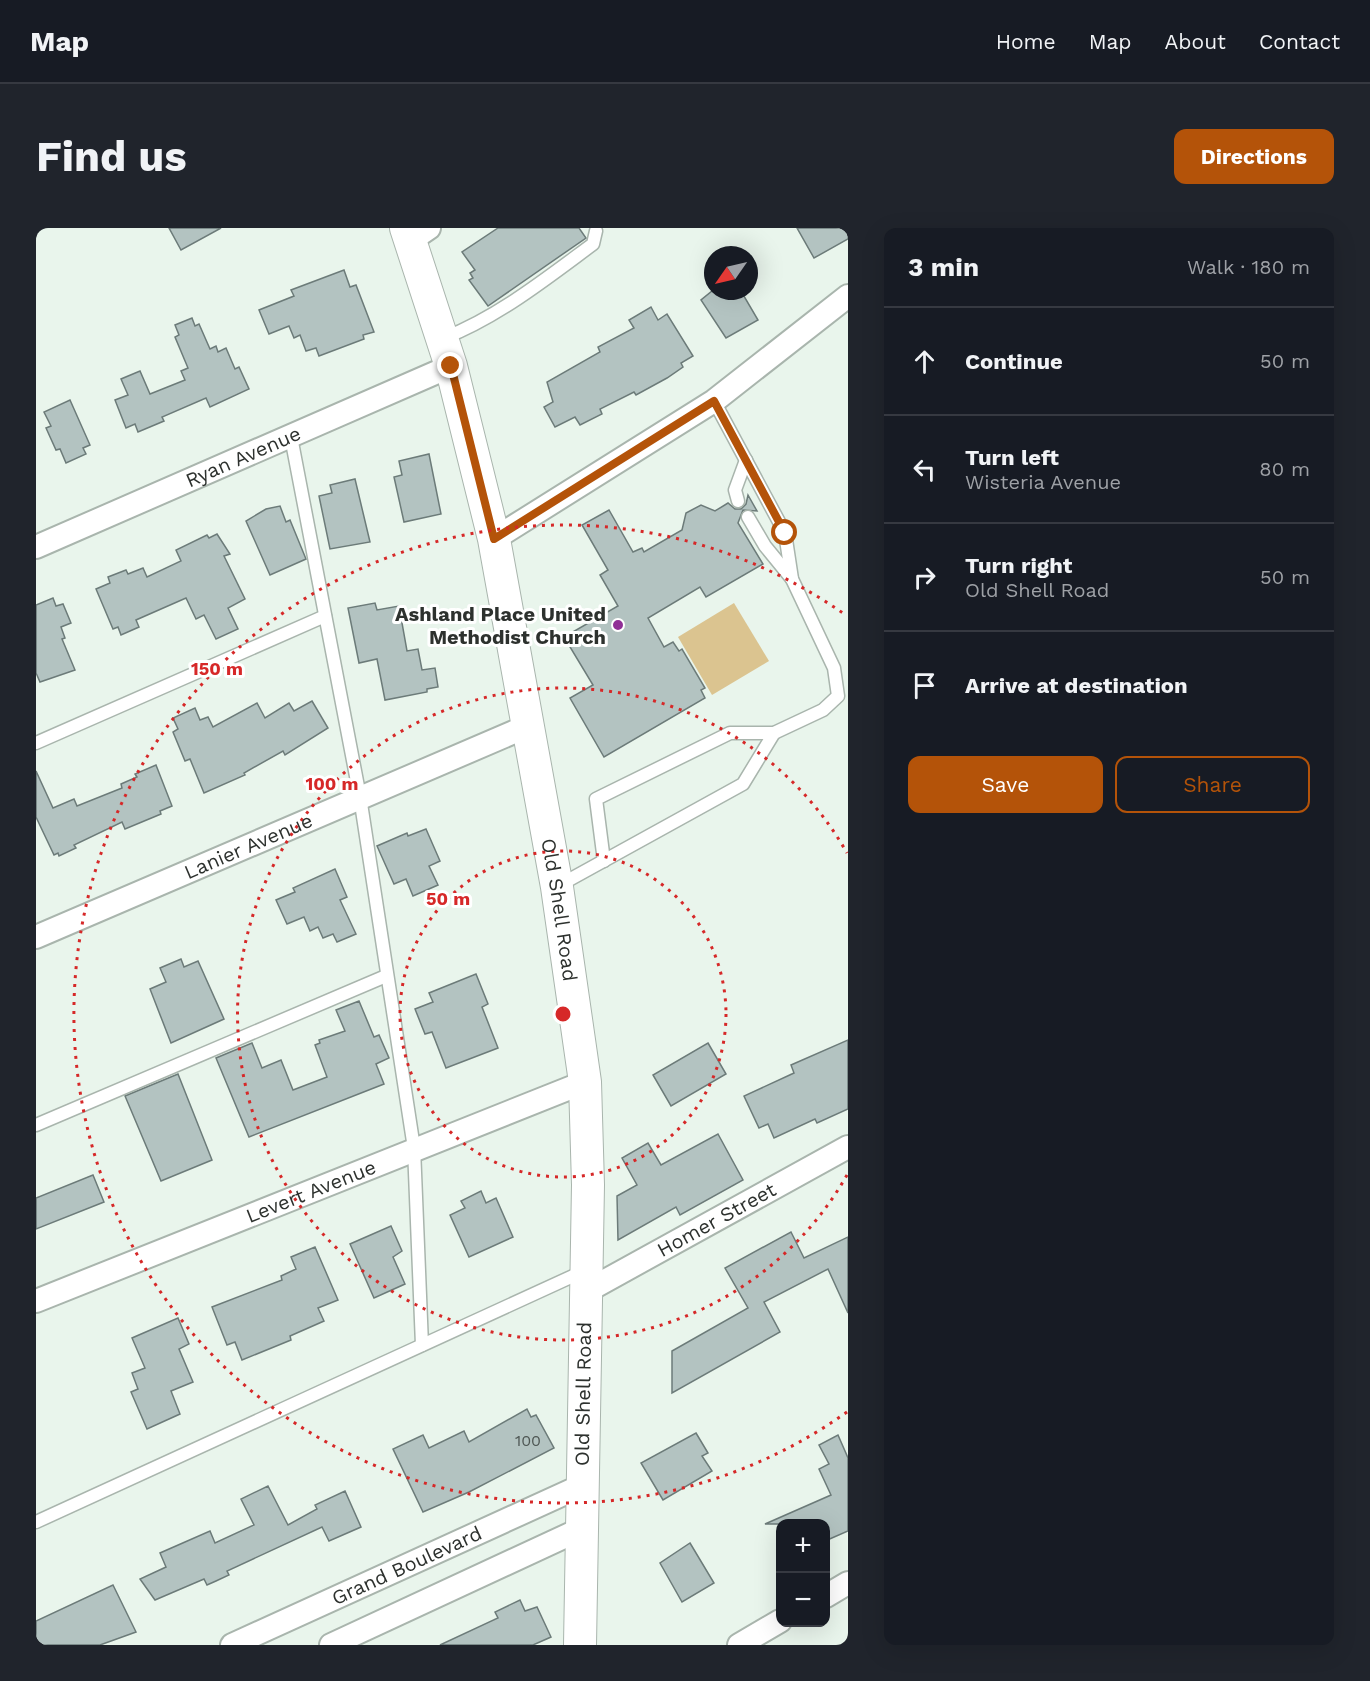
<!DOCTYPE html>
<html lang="en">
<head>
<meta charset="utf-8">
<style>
	:root { --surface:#171b24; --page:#20242c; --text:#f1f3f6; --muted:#9ea1a6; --line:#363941; --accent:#b45309 }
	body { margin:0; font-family:"Work Sans",sans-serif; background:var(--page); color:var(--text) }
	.controls { position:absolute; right:18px; bottom:18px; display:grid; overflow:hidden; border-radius:12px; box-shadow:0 6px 24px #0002 }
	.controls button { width:54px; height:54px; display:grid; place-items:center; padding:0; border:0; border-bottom:2px solid var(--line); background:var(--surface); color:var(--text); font:30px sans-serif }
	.compass { position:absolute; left:668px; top:18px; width:54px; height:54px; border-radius:50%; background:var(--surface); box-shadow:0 6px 24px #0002; rotate:236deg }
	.stop { position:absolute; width:18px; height:18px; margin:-14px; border:4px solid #b45309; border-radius:50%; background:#fff }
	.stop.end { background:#b45309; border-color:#fff; box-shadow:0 2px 6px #0008 }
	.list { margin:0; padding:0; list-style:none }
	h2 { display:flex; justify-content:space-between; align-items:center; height:78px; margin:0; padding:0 24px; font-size:26px }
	h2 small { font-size:20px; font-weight:400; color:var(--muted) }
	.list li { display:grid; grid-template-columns:39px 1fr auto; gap:18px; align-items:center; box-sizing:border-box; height:108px; padding:0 24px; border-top:2px solid var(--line) }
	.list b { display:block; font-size:22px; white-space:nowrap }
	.list p { margin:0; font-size:20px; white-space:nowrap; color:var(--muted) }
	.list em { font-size:20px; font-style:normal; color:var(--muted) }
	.actions { display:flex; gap:12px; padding:18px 24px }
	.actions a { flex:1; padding:14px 0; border:2px solid var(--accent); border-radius:12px; text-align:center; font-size:21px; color:var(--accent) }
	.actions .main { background:var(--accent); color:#fff }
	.icon { flex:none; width:33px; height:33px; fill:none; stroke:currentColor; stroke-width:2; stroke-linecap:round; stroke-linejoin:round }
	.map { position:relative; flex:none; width:812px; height:1417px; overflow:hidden; border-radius:12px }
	header { display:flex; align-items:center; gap:36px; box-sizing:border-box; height:84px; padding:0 30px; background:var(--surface); border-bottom:2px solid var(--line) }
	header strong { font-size:28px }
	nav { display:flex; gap:33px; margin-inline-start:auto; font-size:21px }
	.intro { display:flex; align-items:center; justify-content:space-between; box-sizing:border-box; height:144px; padding:0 36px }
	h1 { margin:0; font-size:42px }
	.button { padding:15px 27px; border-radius:12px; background:var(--accent); color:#fff; font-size:21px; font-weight:700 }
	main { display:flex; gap:36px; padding:0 36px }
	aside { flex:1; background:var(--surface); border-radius:12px; box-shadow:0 6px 24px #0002 }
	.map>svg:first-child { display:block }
	.green { fill:#dbc490 }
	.building { fill:#b3c3c1; stroke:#6c7b79; stroke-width:1.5 }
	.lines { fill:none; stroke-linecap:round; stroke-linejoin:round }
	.lane-casing { stroke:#a9b5ad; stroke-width:15 }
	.street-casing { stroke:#a9b5ad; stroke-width:26 }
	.secondary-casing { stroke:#a9b5ad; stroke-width:34 }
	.lane { stroke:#fff; stroke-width:12 }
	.street { stroke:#fff; stroke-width:22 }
	.secondary { stroke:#fff; stroke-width:32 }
	.route { stroke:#b45309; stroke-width:8 }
	.ring { fill:none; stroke:#d62828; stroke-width:3; stroke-dasharray:3 6 }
	.poi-dot { fill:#902e96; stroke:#fff; stroke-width:2 }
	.labels { text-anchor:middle; stroke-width:6; stroke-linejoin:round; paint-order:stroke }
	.number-label { font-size:16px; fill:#4e5653 }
	.street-label { font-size:20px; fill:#2d312e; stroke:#fff }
	.poi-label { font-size:20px; font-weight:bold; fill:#2d312e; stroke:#fff; text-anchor:end }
	.centre { fill:#d62828; stroke:#fff; stroke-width:3 }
	.ring-label { font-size:18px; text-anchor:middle; font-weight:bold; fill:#d62828; stroke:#fff; stroke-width:6; stroke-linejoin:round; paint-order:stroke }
</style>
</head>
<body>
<header>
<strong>Map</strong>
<nav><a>Home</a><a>Map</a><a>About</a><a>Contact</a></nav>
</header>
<div class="intro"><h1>Find us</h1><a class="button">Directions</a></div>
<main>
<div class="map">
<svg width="812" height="1417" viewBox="0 0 812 1417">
	<rect width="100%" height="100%" fill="#e9f5ec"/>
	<!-- green -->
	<path class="green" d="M 698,375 L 733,433 L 676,467 L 642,409 Z"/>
	<!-- building -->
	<g class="building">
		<path d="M 133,0 L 185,0 L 145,22 Z"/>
		<path d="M 462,0 L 543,0 L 550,10 L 452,78 L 433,52 L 437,50 L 434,45 L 439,42 L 426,24 Z"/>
		<path d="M 761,0 L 812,0 L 812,11 L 778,30 Z"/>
		<path d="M 308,42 L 314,59 L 320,57 L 338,104 L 327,107 L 328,111 L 283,128 L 280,120 L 270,123 L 264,107 L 258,110 L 253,98 L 233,106 L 223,82 L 258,68 L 255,62 Z"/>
		<path d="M 676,63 L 705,63 L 722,92 L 690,110 L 665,72 Z"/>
		<path d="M 615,79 L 622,92 L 631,86 L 657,128 L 645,135 L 647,139 L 631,150 L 600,167 L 598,164 L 564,181 L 566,186 L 544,197 L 539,189 L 519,199 L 508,179 L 517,174 L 511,154 L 564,124 L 562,119 L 598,100 L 593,92 Z"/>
		<path d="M 156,90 L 159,98 L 163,96 L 174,121 L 180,118 L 182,124 L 190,120 L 199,141 L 203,139 L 213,161 L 174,179 L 170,170 L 126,189 L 128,193 L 102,204 L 99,196 L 90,200 L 79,172 L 92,167 L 85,151 L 104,143 L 114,166 L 149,152 L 145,143 L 152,140 L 139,109 L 143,107 L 139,97 Z"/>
		<path d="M 34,172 L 54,217 L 47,220 L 50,226 L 30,235 L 24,221 L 20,222 L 10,200 L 15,198 L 8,184 Z"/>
		<path d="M 393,226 L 405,286 L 368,294 L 358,249 L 366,247 L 363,233 Z"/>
		<path d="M 319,251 L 334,314 L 294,321 L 283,268 L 296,265 L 294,257 Z"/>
		<path d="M 712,267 L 721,283 L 707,282 L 702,295 L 727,336 L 670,369 L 664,359 L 612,390 L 628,419 L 637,414 L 643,423 L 646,421 L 669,460 L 665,462 L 669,470 L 568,529 L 534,470 L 557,457 L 528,409 L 582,378 L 564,347 L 572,342 L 546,297 L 573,282 L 597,324 L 606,320 L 608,324 L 646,302 L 650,285 L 665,277 L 679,283 L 692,275 L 699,281 L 705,281 L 710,276 Z"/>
		<path d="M 244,278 L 250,294 L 254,292 L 270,331 L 234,347 L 210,293 L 230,281 Z"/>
		<path d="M 181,306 L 194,326 L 188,328 L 209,371 L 192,380 L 202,401 L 180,411 L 168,387 L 160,391 L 150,370 L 100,392 L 103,399 L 85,407 L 82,399 L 77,401 L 60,361 L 74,355 L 72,349 L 90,342 L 92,346 L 107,340 L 111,349 L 145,333 L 140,322 L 171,307 L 173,310 Z"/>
		<path d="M 17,370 L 20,378 L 27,376 L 35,395 L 25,399 L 29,410 L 26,411 L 39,442 L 4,454 L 0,445 L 0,377 Z"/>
		<path d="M 339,375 L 341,382 L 363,378 L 371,423 L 382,421 L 386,442 L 399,440 L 402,459 L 391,461 L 391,464 L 349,472 L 341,431 L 323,435 L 312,380 Z"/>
		<path d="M 276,473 L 292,500 L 249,527 L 247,523 L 208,545 L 209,547 L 168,565 L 154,531 L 149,533 L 137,504 L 142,501 L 137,490 L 159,480 L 164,492 L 172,489 L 177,499 L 221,475 L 229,490 L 253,475 L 258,483 Z"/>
		<path d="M 120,537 L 136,578 L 124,583 L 125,586 L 89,601 L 86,594 L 38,617 L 40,620 L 23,628 L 22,625 L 18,627 L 0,589 L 0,543 L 17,580 L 38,571 L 41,578 L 86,560 L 85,556 L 101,549 L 99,546 Z"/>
		<path d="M 390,601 L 404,633 L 393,638 L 402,657 L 377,668 L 370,651 L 358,656 L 341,618 L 371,605 L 372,608 Z"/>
		<path d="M 299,641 L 311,669 L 304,672 L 320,706 L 301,714 L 297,706 L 287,710 L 282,699 L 274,703 L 268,689 L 251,696 L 240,672 L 259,664 L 257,660 Z"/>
		<path d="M 145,731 L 148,739 L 162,733 L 188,791 L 135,815 L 114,761 L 130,754 L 124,740 Z"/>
		<path d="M 440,746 L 452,776 L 446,779 L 462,820 L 410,840 L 396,804 L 389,806 L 379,781 L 397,774 L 393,765 Z"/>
		<path d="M 323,773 L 338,809 L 343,807 L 353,830 L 340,836 L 348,856 L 213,909 L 180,830 L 216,815 L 226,840 L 245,832 L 257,862 L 291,849 L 279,817 L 284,815 L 283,812 L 309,803 L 300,782 Z"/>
		<path d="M 812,812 L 812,881 L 781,895 L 779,891 L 738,910 L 732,896 L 723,900 L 708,868 L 758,845 L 755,837 Z"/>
		<path d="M 672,815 L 690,846 L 635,878 L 617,847 Z"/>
		<path d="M 142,846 L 176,932 L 125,953 L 89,868 Z"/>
		<path d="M 682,906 L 707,952 L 644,987 L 640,979 L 582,1012 L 581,968 L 601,957 L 586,930 L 612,915 L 625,937 Z"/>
		<path d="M 57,947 L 68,974 L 0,1001 L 0,970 Z"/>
		<path d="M 445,963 L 450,975 L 460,970 L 477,1009 L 433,1029 L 414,987 L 429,980 L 425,973 Z"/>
		<path d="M 355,998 L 366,1023 L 357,1029 L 369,1056 L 338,1070 L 314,1016 Z"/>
		<path d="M 755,1004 L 768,1030 L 812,1009 L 812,1085 L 792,1041 L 728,1074 L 744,1104 L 636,1165 L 636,1123 L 712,1080 L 689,1040 Z"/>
		<path d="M 279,1019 L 302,1072 L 282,1080 L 288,1093 L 254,1108 L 255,1112 L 206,1132 L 199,1114 L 191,1117 L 176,1079 L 246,1052 L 245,1048 L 260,1041 L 255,1029 Z"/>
		<path d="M 142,1090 L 153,1116 L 143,1121 L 157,1154 L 135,1163 L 144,1186 L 111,1201 L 95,1164 L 102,1161 L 96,1145 L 109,1140 L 96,1110 Z"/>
		<path d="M 491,1181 L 495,1189 L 500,1187 L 518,1220 L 433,1264 L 387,1284 L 357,1221 L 387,1207 L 393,1220 L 428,1203 L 433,1214 Z"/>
		<path d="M 660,1205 L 672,1225 L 666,1228 L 676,1243 L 627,1272 L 605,1235 Z"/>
		<path d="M 802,1207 L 812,1230 L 812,1303 L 789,1313 L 789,1296 L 729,1296 L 795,1267 L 783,1241 L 793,1236 L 783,1217 Z"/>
		<path d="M 232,1258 L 252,1297 L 281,1281 L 279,1277 L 309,1263 L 325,1299 L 293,1313 L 286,1299 L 191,1343 L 193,1347 L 180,1353 L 171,1357 L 168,1351 L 119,1372 L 104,1351 L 130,1339 L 124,1325 L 174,1303 L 179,1315 L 218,1297 L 205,1271 Z"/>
		<path d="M 654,1315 L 678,1355 L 646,1374 L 624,1335 Z"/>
		<path d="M 77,1357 L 100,1404 L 64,1417 L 0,1417 L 0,1393 Z"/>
		<path d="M 484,1372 L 489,1383 L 501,1379 L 515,1409 L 497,1417 L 404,1417 L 462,1390 L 459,1384 Z"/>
	</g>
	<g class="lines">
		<!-- lane casing -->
		<g class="lane-casing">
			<g id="lane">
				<path d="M 408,110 C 462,89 511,50 557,16 L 560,3"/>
				<path d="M 255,209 L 324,569 L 378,920 L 386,1117"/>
				<path d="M 702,273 L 699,262 L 710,232"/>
				<path d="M 712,289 L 729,318 L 756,351"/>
				<path d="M 0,515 L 289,388"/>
				<path d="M 568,633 L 560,571 L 694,505 L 738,505 L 787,482 L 802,468 L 798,440 L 756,351 L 749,305 L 678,173"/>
				<path d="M 522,658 L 707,556 L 738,505"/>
				<path d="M 0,897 L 350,748"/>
				<path d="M 0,1294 L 548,1043"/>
			</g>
		</g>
		<!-- street casing -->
		<g class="street-casing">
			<g id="street">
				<path d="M 374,13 L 393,0"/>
				<path d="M 458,311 L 678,173 L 812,68"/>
				<path id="s1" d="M 0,319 L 415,138"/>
				<path id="s2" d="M 0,709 L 492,498"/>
				<path id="s3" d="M 549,1064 L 812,919"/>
				<path id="s4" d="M 0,1073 L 549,854"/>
				<path d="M 790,1368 L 812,1355"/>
				<path id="s5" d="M 196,1417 L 545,1258"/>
				<path d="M 295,1417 L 545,1301"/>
				<path d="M 703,1417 L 744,1393"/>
			</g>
		</g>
		<!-- secondary casing -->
		<g class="secondary-casing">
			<g id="secondary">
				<path id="s6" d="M 370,0 L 415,138 L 458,311 L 521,659 L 549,854 L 552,957 L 544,1417"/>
			</g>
		</g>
		<!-- lane -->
		<use href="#lane" class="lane"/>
		<!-- street -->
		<use href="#street" class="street"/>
		<!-- secondary -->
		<use href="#secondary" class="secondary"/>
	</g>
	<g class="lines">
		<!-- route -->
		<path class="route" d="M 415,138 L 458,311 L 678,173 L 749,305"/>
	</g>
	<!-- distance rings -->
	<g class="ring">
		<circle cx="527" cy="786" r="163"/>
		<path d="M811 947A326 326 0 1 1 811 625"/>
		<path d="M811 1184A489 489 0 1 1 811 388"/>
	</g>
	<!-- markers -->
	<circle class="poi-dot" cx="582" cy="397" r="6"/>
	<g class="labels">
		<!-- number labels -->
		<g class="number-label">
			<text x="492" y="1218">100</text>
		</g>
		<!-- street labels -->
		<g class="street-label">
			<text dy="7" stroke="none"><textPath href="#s1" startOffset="226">Ryan Avenue</textPath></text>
			<text dy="7" stroke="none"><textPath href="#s2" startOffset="231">Lanier Avenue</textPath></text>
			<text dy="7" stroke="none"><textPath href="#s6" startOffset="700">Old Shell Road</textPath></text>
			<text dy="7" stroke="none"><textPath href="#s4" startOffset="296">Levert Avenue</textPath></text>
			<text dy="7" stroke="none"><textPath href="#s3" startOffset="150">Homer Street</textPath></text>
			<text transform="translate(547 1166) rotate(-89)" y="7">Old Shell Road</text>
			<text dy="7" stroke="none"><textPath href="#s5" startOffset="192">Grand Boulevard</textPath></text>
		</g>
		<!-- poi labels -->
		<g class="poi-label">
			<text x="570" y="393">Ashland Place United<tspan x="570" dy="23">Methodist Church</tspan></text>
		</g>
	</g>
	<circle cx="527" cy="786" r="9" class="centre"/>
	<g class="ring-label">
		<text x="181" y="447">150 m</text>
		<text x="296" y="562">100 m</text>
		<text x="412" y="677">50 m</text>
	</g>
</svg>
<div class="controls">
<button>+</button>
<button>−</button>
</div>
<svg class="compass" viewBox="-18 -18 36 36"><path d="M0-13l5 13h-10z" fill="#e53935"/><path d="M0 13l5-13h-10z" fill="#9ea1a6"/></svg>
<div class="stop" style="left:749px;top:305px"></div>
<div class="stop end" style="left:415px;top:138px"></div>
</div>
<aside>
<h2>3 min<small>Walk · 180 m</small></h2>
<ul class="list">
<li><svg class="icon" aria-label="ahead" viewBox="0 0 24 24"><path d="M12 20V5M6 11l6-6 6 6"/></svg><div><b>Continue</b></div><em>50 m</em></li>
<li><svg class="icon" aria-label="left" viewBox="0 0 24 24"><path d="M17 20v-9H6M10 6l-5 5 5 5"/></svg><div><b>Turn left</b><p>Wisteria Avenue</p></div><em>80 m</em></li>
<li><svg class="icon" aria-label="right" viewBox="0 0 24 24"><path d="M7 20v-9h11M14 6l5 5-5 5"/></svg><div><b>Turn right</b><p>Old Shell Road</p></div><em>50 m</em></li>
<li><svg class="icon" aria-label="arrive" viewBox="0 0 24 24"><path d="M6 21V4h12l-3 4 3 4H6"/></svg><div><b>Arrive at destination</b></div></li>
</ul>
<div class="actions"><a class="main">Save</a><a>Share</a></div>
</aside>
</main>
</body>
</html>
